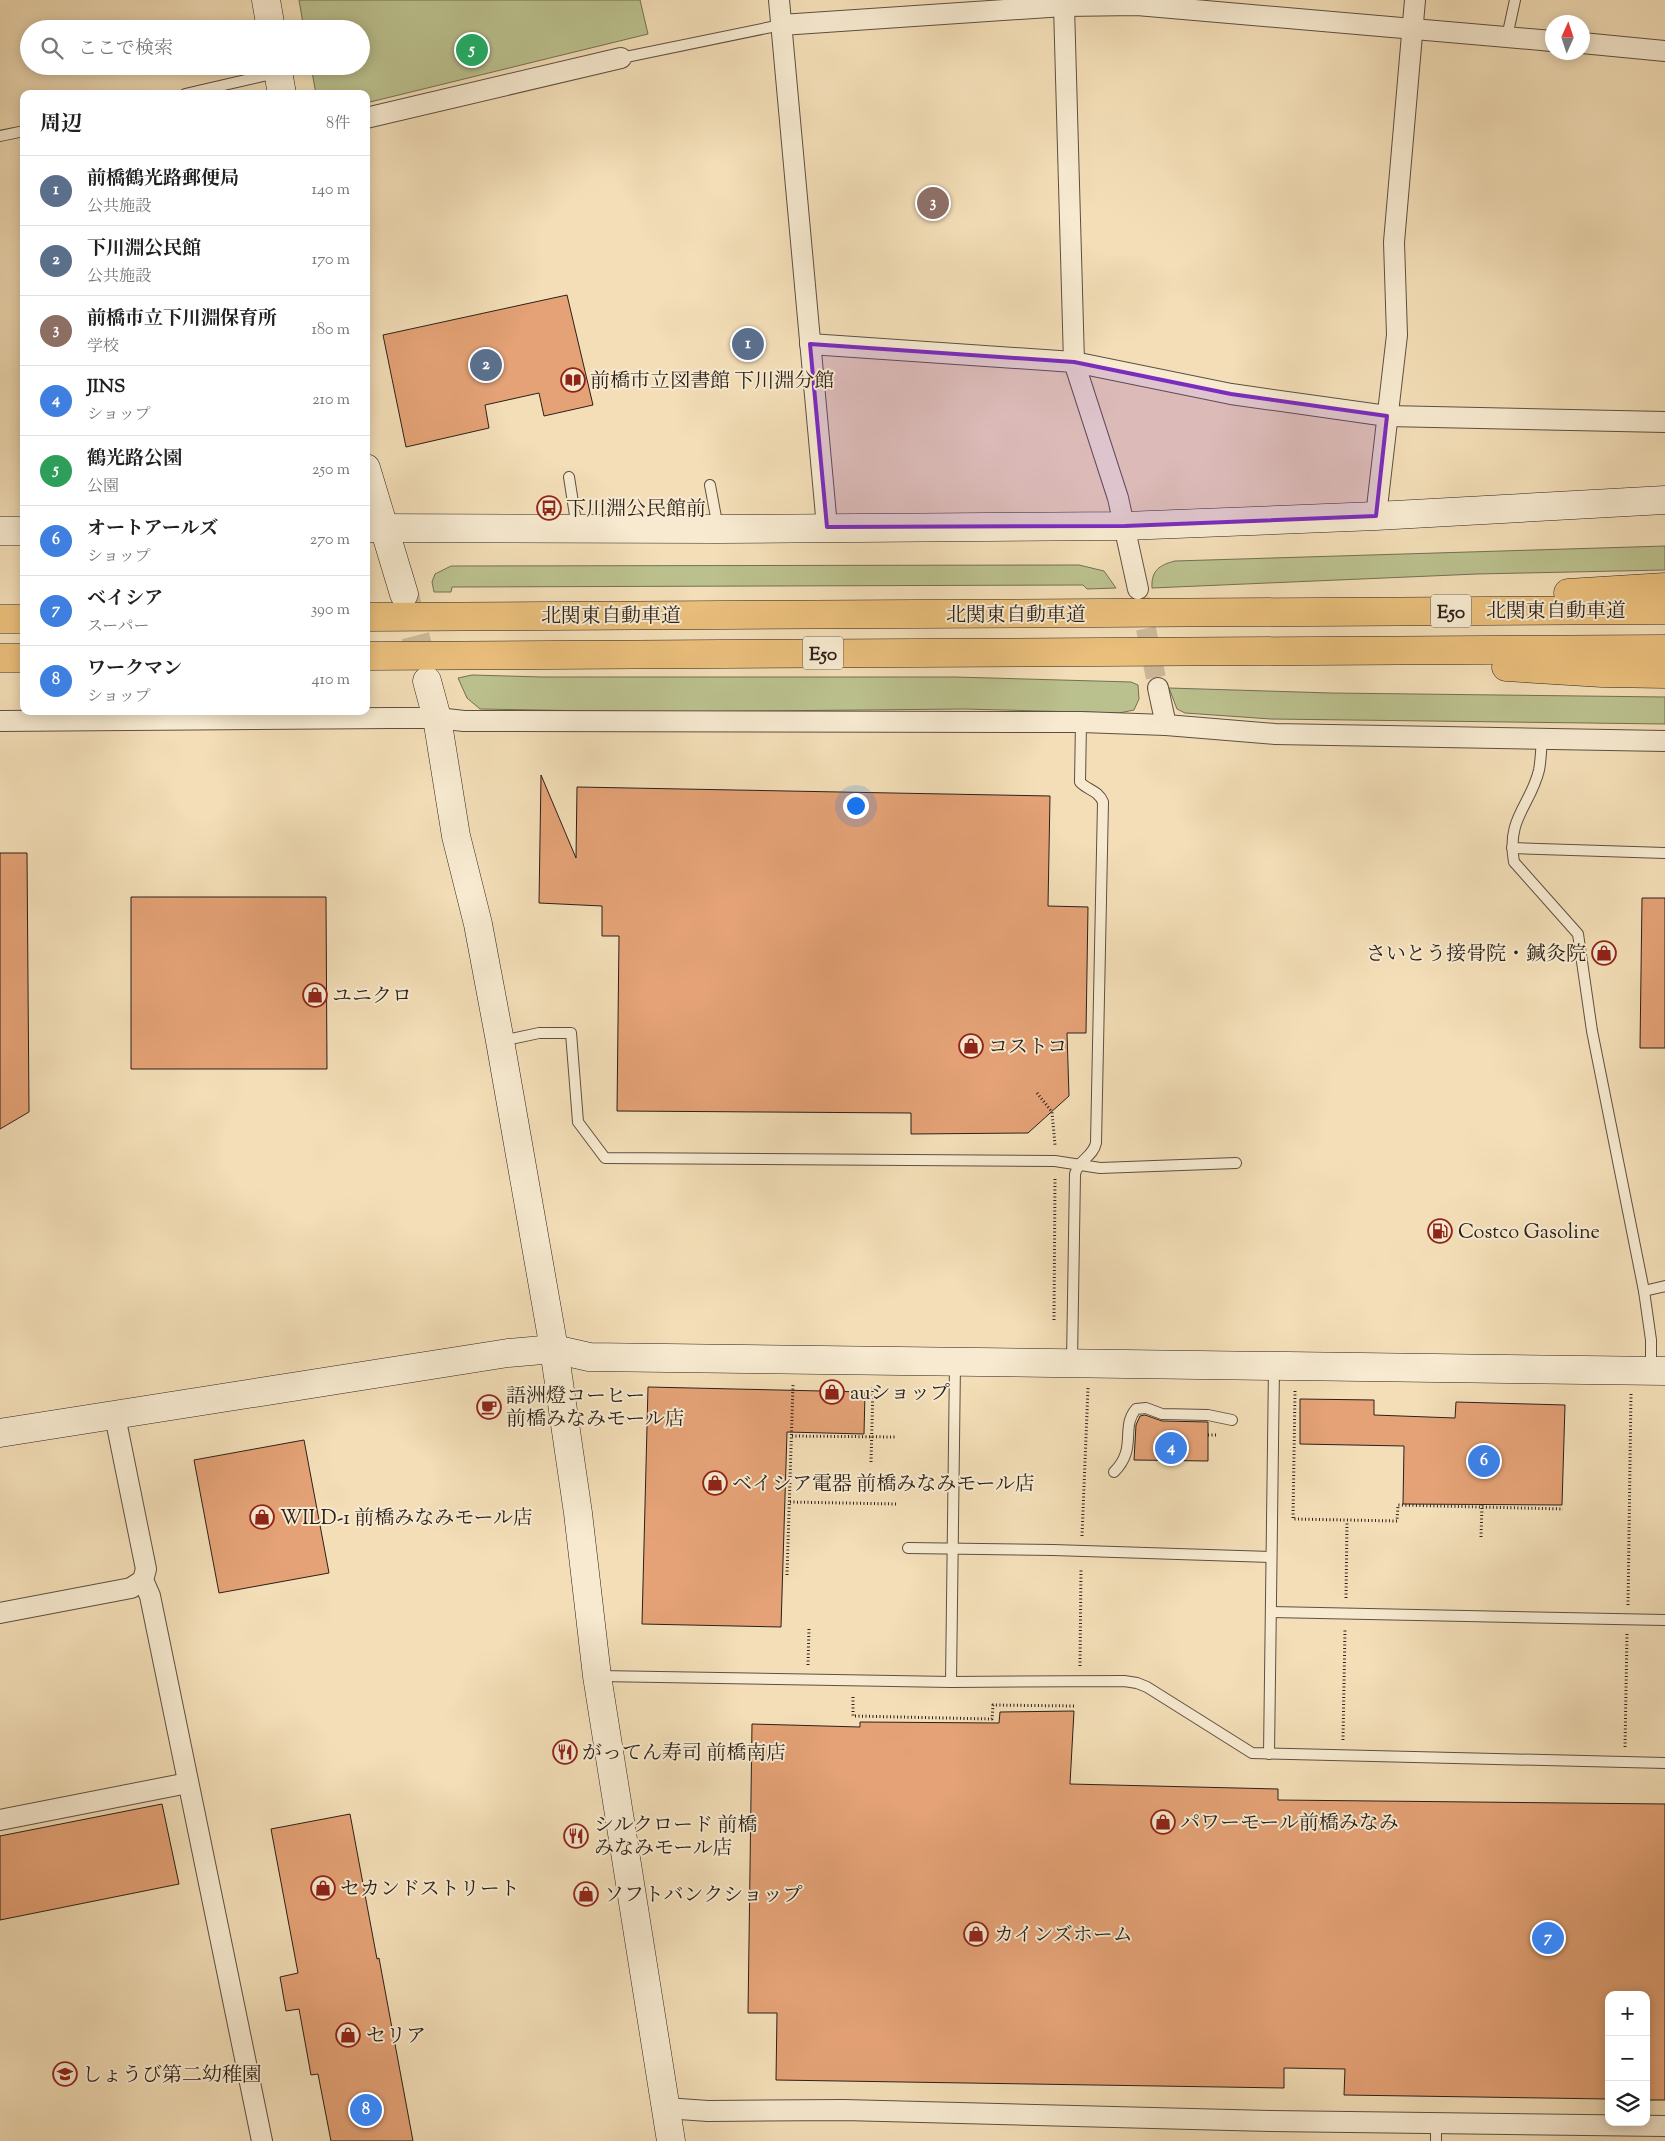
<!DOCTYPE html>
<html lang="ja">
<head>
<meta charset="utf-8">
<style>
	:root { --surface:#fff; --page:#f6f6f6; --text:#222; --muted:#767676; --line:#e0e0e0; --accent:#111827 }
	body { margin:0; font-family:"Sorts Mill Goudy","Noto Serif JP",serif; background:var(--page); color:var(--text) }
	.controls { position:absolute; right:15px; bottom:15px; display:grid; overflow:hidden; border-radius:10px; box-shadow:0 2px 12px #0003 }
	.controls button { width:45px; height:45px; display:grid; place-items:center; padding:0; border:0; border-bottom:1px solid var(--line); background:var(--surface); color:var(--text); font:25px sans-serif }
	.compass { position:absolute; left:1545px; top:15px; width:45px; height:45px; border-radius:50%; background:var(--surface); box-shadow:0 2px 12px #0003; rotate:3deg }
	.you { position:absolute; left:855px; top:805px; width:18px; height:18px; margin:-12px; border:4px solid #fff; border-radius:50%; background:#1a73e8; box-shadow:0 0 0 8px #1a73e833 }
	.badge { display:grid; place-items:center; width:32px; height:32px; border-radius:50%; background:var(--accent); color:#fff; font-size:16px; font-weight:700 }
	.pin { position:absolute; translate:-50% -50%; border:2px solid #fff; box-shadow:0 1px 5px #0006 }
	.list { margin:0; padding:0; list-style:none }
	h2 { display:flex; justify-content:space-between; align-items:center; height:65px; margin:0; padding:0 20px; font-size:21px }
	h2 small { font-size:16px; font-weight:400; color:var(--muted) }
	.list li { display:grid; grid-template-columns:32px 1fr auto; gap:15px; align-items:center; box-sizing:border-box; height:70px; padding:0 20px; border-top:1px solid var(--line) }
	.list b { display:block; font-size:19px; white-space:nowrap }
	.list p { margin:0; font-size:16px; white-space:nowrap; color:var(--muted) }
	.list em { font-size:16px; font-style:normal; color:var(--muted) }
	.icon { flex:none; width:28px; height:28px; fill:none; stroke:currentColor; stroke-width:2; stroke-linecap:round; stroke-linejoin:round }
	.map { position:relative; flex:none; width:1665px; height:2141px; overflow:hidden }
	.search { position:absolute; background:var(--surface); box-shadow:0 2px 12px #0003; left:20px; top:20px; width:350px; height:55px; display:flex; align-items:center; gap:12px; box-sizing:border-box; padding:0 18px; border-radius:28px; color:var(--muted); font-size:19px }
	.panel { position:absolute; background:var(--surface); box-shadow:0 2px 12px #0003; left:20px; top:90px; width:350px; height:625px; border-radius:10px }
	.map>svg:first-child { display:block }
	.green { fill:#bbc18e; stroke:#737054 }
	.building { fill:#e4a276; stroke:#2b201a }
	.lines { fill:none; stroke-linecap:round; stroke-linejoin:round }
	.street-tunnel { stroke:#cbb898; stroke-width:20; stroke-dasharray:20 10; stroke-linecap:butt }
	.secondary-tunnel { stroke:#cbb898; stroke-width:28; stroke-dasharray:28 14; stroke-linecap:butt }
	.lane-casing { stroke:#5d5041; stroke-width:12 }
	.street-casing { stroke:#5d5041; stroke-width:22 }
	.secondary-casing { stroke:#2b201a; stroke-width:29 }
	.highway-casing { stroke:#2b201a; stroke-width:29 }
	.path { stroke:#2b201a; stroke-width:3; stroke-dasharray:1 2.5; stroke-linecap:butt }
	.lane { stroke:#f7ead0; stroke-width:10 }
	.street { stroke:#f7ead0; stroke-width:20 }
	.secondary { stroke:#f7ead0; stroke-width:28 }
	.highway { stroke:#eabf7c; stroke-width:28 }
	.marked { fill:#7b2cbf; fill-opacity:0.2; stroke:#7b2cbf; stroke-width:4; stroke-linejoin:round }
	.labels { text-anchor:middle; stroke-width:4; stroke-linejoin:round; paint-order:stroke }
	.shield { fill:#f7ead0; stroke:#685d51; stroke-width:1 }
	.shield-label { font-size:19px; font-weight:bold; fill:#2b201a }
	.poi-label { font-size:20px; fill:#2b201a; stroke:#f7ead0; text-anchor:start }
	.street-label { font-size:20px; fill:#2b201a; stroke:#f7ead0 }
</style>
</head>
<body>
<div class="map">
<svg width="1665" height="2141" viewBox="0 0 1665 2141">
	<rect width="100%" height="100%" fill="#f3deb7"/>
	<filter id="stains"><feTurbulence type="fractalNoise" baseFrequency=".004" numOctaves="4"/><feColorMatrix values="0 0 0 0 .2 0 0 0 0 .09 0 0 0 0 .02 0 0 0 .5 -.17"/></filter>
	<radialGradient id="worn" r=".72"><stop offset=".6" stop-color="#630" stop-opacity="0"/><stop offset="1" stop-color="#630" stop-opacity=".3"/></radialGradient>
	<!-- green -->
	<g class="green">
		<path d="M 299,0 L 640,0 L 648,34 L 366,103 L 366,94 L 316,94 L 311,66 L 361,66 L 361,29 L 304,29 Z"/>
		<path d="M 1665,546 L 1665,570 L 1477,574 L 1152,588 C 1151,571 1159,565 1175,561 Z"/>
		<path d="M 1079,565 L 1104,571 L 1116,588 L 1087,589 L 1083,585 L 452,587 L 451,592 L 434,592 L 432,582 L 435,574 L 451,566 Z"/>
		<path d="M 472,675 L 542,677 L 955,677 L 1131,682 L 1138,685 L 1139,699 L 1134,710 L 1119,713 L 964,709 L 655,712 L 480,709 L 467,698 L 458,678 Z"/>
		<path d="M 1169,688 L 1331,693 L 1665,697 L 1665,724 L 1271,719 L 1185,713 L 1177,709 Z"/>
	</g>
	<!-- building -->
	<g class="building">
		<path d="M 567,295 L 593,405 L 544,416 L 539,393 L 485,405 L 489,428 L 406,447 L 383,335 Z"/>
		<path d="M 541,775 L 576,858 L 577,787 L 1050,796 L 1048,906 L 1088,907 L 1086,1033 L 1067,1033 L 1069,1096 L 1028,1133 L 911,1134 L 911,1113 L 617,1111 L 619,936 L 602,936 L 602,906 L 539,903 Z"/>
		<path d="M 0,853 L 27,853 L 29,1112 L 0,1129 Z"/>
		<path d="M 131,897 L 326,897 L 327,1069 L 131,1069 Z"/>
		<path d="M 1642,898 L 1665,898 L 1665,1048 L 1640,1048 Z"/>
		<path d="M 648,1387 L 865,1392 L 864,1434 L 787,1432 L 781,1627 L 642,1624 Z"/>
		<path d="M 1300,1399 L 1374,1400 L 1374,1415 L 1455,1418 L 1456,1402 L 1565,1405 L 1562,1505 L 1403,1504 L 1404,1446 L 1300,1444 Z"/>
		<path d="M 1145,1415 L 1162,1421 L 1208,1422 L 1208,1461 L 1134,1460 L 1136,1425 L 1140,1416 Z"/>
		<path d="M 304,1440 L 329,1573 L 219,1593 L 194,1460 Z"/>
		<path d="M 1074,1711 L 1070,1784 L 1278,1789 L 1278,1800 L 1665,1804 L 1665,2100 L 1646,2100 L 1646,1995 L 1609,1995 L 1609,2099 L 1344,2095 L 1345,2069 L 1284,2068 L 1284,2088 L 776,2080 L 777,2013 L 748,2013 L 752,1724 L 860,1727 L 860,1722 L 999,1723 L 1000,1712 Z"/>
		<path d="M 162,1804 L 179,1884 L 0,1920 L 0,1836 Z"/>
		<path d="M 350,1814 L 377,1959 L 379,1958 L 413,2141 L 331,2141 L 318,2074 L 311,2075 L 299,2009 L 286,2011 L 280,1977 L 298,1973 L 271,1829 Z"/>
	</g>
	<g class="lines">
		<!-- street-tunnel -->
		<path class="street-tunnel" d="M 1140,599 L 1158,688"/>
		<!-- secondary-tunnel -->
		<path class="secondary-tunnel" d="M 405,595 L 426,677"/>
		<!-- lane casing -->
		<g class="lane-casing">
			<g id="lane">
				<path d="M 1507,37 L 1515,0"/>
				<path d="M 621,58 L 781,25"/>
				<path d="M 185,94 L 276,73"/>
				<path d="M 0,136 L 24,131"/>
				<path d="M 569,477 L 577,528"/>
				<path d="M 710,485 L 718,528"/>
				<path d="M 1542,739 C 1541,749 1541,760 1539,770 C 1531,805 1506,818 1514,862 L 1578,934 L 1592,1031 L 1644,1291 L 1651,1340 L 1651,1371"/>
				<path d="M 1512,848 L 1665,853"/>
				<path d="M 501,1041 L 539,1033 L 571,1033 L 578,1122 L 605,1158 L 1055,1161 L 1100,1168 L 1236,1163"/>
				<path d="M 1644,1291 L 1665,1286"/>
				<path d="M 1072,1361 L 1075,1174 C 1078,1160 1093,1157 1096,1143 L 1103,802 C 1098,790 1087,790 1080,782 L 1081,722"/>
				<path d="M 1114,1472 C 1138,1448 1120,1428 1136,1409 L 1146,1408 L 1162,1414 L 1208,1415 L 1232,1420"/>
				<path d="M 908,1548 L 1053,1550 L 1271,1557"/>
				<path d="M 1271,1612 L 1665,1620"/>
				<path d="M 599,1676 L 951,1682 L 1124,1681 L 1137,1683 L 1147,1687 L 1252,1753 L 1665,1763"/>
				<path d="M 951,1682 L 955,1363"/>
				<path d="M 1269,1754 L 1274,1367"/>
				<path d="M 1436,2141 L 1436,2124"/>
			</g>
		</g>
		<!-- street casing -->
		<g class="street-casing">
			<g id="street">
				<path d="M 779,0 L 827,527"/>
				<path d="M 1064,6 L 1074,362 L 1118,498 L 1138,589"/>
				<path d="M 781,25 L 1064,6 L 1137,5 L 1552,41"/>
				<path d="M 1582,43 L 1665,51"/>
				<path d="M 366,118 L 621,58"/>
				<path d="M 810,344 L 1074,362 L 1231,394 L 1387,416 L 1665,422"/>
				<path d="M 1376,516 L 1397,335 L 1394,242 L 1415,0"/>
				<path d="M 1158,688 L 1166,725"/>
				<path d="M 0,721 L 391,718 L 437,718 L 464,721 L 1081,722 L 1166,725 L 1275,734 L 1665,741"/>
				<path d="M 143,1580 L 150,1596 L 262,2141"/>
				<path d="M 0,1613 L 131,1588 L 143,1580 L 146,1569 L 115,1416"/>
				<path d="M 0,1820 L 188,1783"/>
				<path d="M 665,2108 L 708,2111 L 844,2110 L 1270,2121 L 1665,2126"/>
			</g>
		</g>
		<!-- secondary casing -->
		<g class="secondary-casing">
			<g id="secondary">
				<path d="M 266,0 L 271,29"/>
				<path d="M 277,66 L 282,94"/>
				<path d="M 366,468 L 404,594"/>
				<path d="M 366,528 L 719,529 L 1125,526 L 1376,516 L 1665,500"/>
				<path d="M 0,531 L 24,531"/>
				<path d="M 427,681 L 437,718 L 456,836 L 478,924 L 500,1041 L 554,1349 L 578,1513 L 597,1676 L 671,2141"/>
				<path d="M 0,1433 L 508,1353 L 554,1349 L 589,1357 L 1665,1371"/>
			</g>
		</g>
		<!-- highway casing -->
		<g class="highway-casing">
			<g id="highway">
				<path d="M 1568,593 L 1665,587"/>
				<path d="M 366,617 L 1665,610"/>
				<path d="M 0,619 L 24,619"/>
				<path d="M 366,656 L 1665,649"/>
				<path d="M 0,658 L 24,658"/>
				<path d="M 1506,667 L 1602,673 L 1665,674"/>
			</g>
		</g>
		<!-- path -->
		<g class="path">
			<path d="M 1037,1093 L 1052,1112 L 1055,1145"/>
			<path d="M 1054,1320 L 1055,1177"/>
			<path d="M 1295,1391 L 1293,1519 L 1397,1521 L 1398,1505 L 1563,1509"/>
			<path d="M 1208,1435 L 1216,1435"/>
			<path d="M 792,1436 L 895,1437"/>
			<path d="M 871,1462 L 873,1386"/>
			<path d="M 790,1502 L 896,1504"/>
			<path d="M 1082,1536 L 1088,1388"/>
			<path d="M 1481,1537 L 1482,1505"/>
			<path d="M 787,1575 L 793,1385"/>
			<path d="M 1346,1598 L 1347,1521"/>
			<path d="M 1628,1605 L 1631,1394"/>
			<path d="M 808,1665 L 809,1628"/>
			<path d="M 1080,1666 L 1081,1568"/>
			<path d="M 853,1697 L 853,1716 L 992,1719 L 993,1705 L 1074,1706"/>
			<path d="M 1343,1740 L 1345,1629"/>
			<path d="M 1625,1747 L 1627,1634"/>
		</g>
		<!-- lane -->
		<use href="#lane" class="lane"/>
		<!-- street -->
		<use href="#street" class="street"/>
		<!-- secondary -->
		<use href="#secondary" class="secondary"/>
		<!-- highway -->
		<use href="#highway" class="highway"/>
	</g>
	<!-- marked area -->
	<path class="marked" d="M 810,344 L 1074,362 L 1231,394 L 1387,416 L 1376,516 L 1125,526 L 827,527 Z"/>
	<!-- icons -->
	<defs>
		<g id="library-ring" transform="scale(1.25)"><circle r="9.5" fill="#f7ead0" stroke="#8f2418" stroke-width="1.5"/><path d="M-6-4Q-3-5.5-.7-3.5V5Q-3 3-6 4ZM6-4Q3-5.5 .7-3.5V5Q3 3 6 4Z" fill="#8f2418"/></g>
		<g id="bus-ring" transform="scale(1.25)"><circle r="9.5" fill="#f7ead0" stroke="#8f2418" stroke-width="1.5"/><path d="M-5-6H5V4H4V6H2V4H-2V6H-4V4H-5ZM-3.5-4V0h7V-4ZM-3.5 1.2v1.5H-2V1.2ZM2 1.2v1.5H3.5V1.2Z" fill="#8f2418"/></g>
		<g id="shop-ring" transform="scale(1.25)"><circle r="9.5" fill="#f7ead0" stroke="#8f2418" stroke-width="1.5"/><path d="M-5-2.5h2.3a2.7 3.5 0 0 1 5.4 0H5L5.5 6h-11ZM-1.5-2.5h3a1.5 2.3 0 0 0-3 0Z" fill="#8f2418"/></g>
		<g id="fuel-ring" transform="scale(1.25)"><circle r="9.5" fill="#f7ead0" stroke="#8f2418" stroke-width="1.5"/><path d="M-5.5-6h7V0h2V4h1.3V-2.5L3-4.5l.8-.8L6-3V5H2.5V1h-1V6h-7ZM-4.2-4.7v3.2H.2V-4.7Z" fill="#8f2418"/></g>
		<g id="cafe-ring" transform="scale(1.25)"><circle r="9.5" fill="#f7ead0" stroke="#8f2418" stroke-width="1.5"/><path d="M-5.5-4.5H6V0H3Q3 3.5 0 3.5H-2.5Q-5.5 3.5-5.5 0ZM3-3.2v2h1.7v-2ZM-6 4.5H4V6H-6Z" fill="#8f2418"/></g>
		<g id="restaurant-ring" transform="scale(1.25)"><circle r="9.5" fill="#f7ead0" stroke="#8f2418" stroke-width="1.5"/><path d="M-5-6h1v4h1v-4h1v4h1v-4h1v5L-1.5 .5V6h-2V.5L-5-1ZM5-6V6H3V1.5H1.5Q1.5-4 5-6Z" fill="#8f2418"/></g>
		<g id="school-ring" transform="scale(1.25)"><circle r="9.5" fill="#f7ead0" stroke="#8f2418" stroke-width="1.5"/><path d="M0-5L7-2L0 1L-7-2ZM-4 1L0 2.5L4 1V4Q0 6-4 4Z" fill="#8f2418"/></g>
	</defs>
	<g fill-rule="evenodd">
		<use href="#library-ring" x="573" y="380"/>
		<use href="#bus-ring" x="549" y="508"/>
		<use href="#shop-ring" x="1604" y="953"/>
		<use href="#shop-ring" x="315" y="995"/>
		<use href="#shop-ring" x="971" y="1046"/>
		<use href="#fuel-ring" x="1440" y="1231"/>
		<use href="#shop-ring" x="832" y="1392"/>
		<use href="#cafe-ring" x="489" y="1407"/>
		<use href="#shop-ring" x="715" y="1483"/>
		<use href="#shop-ring" x="262" y="1517"/>
		<use href="#restaurant-ring" x="565" y="1752"/>
		<use href="#shop-ring" x="1163" y="1822"/>
		<use href="#restaurant-ring" x="576" y="1836"/>
		<use href="#shop-ring" x="323" y="1888"/>
		<use href="#shop-ring" x="586" y="1894"/>
		<use href="#shop-ring" x="976" y="1934"/>
		<use href="#shop-ring" x="348" y="2035"/>
		<use href="#school-ring" x="65" y="2074"/>
	</g>
	<g class="labels">
		<!-- shield labels -->
		<g class="shield">
			<rect x="1431" y="594.5" width="40" height="33" rx="4"/>
			<rect x="803" y="636.5" width="40" height="33" rx="4"/>
		</g>
		<g class="shield-label">
			<text x="1451" y="618">E50</text>
			<text x="823" y="660">E50</text>
		</g>
		<!-- poi labels -->
		<g class="poi-label">
			<text x="590" y="387">前橋市立図書館 下川淵分館</text>
			<text x="566" y="515">下川淵公民館前</text>
			<text x="1586" y="960" text-anchor="end">さいとう接骨院・鍼灸院</text>
			<text x="332" y="1002">ユニクロ</text>
			<text x="988" y="1053">コストコ</text>
			<text x="1458" y="1238">Costco Gasoline</text>
			<text x="850" y="1399">auショップ</text>
			<text x="506" y="1402">語洲燈コーヒー<tspan x="506" dy="23">前橋みなみモール店</tspan></text>
			<text x="732" y="1490">ベイシア電器 前橋みなみモール店</text>
			<text x="280" y="1524">WILD-1 前橋みなみモール店</text>
			<text x="582" y="1759">がってん寿司 前橋南店</text>
			<text x="1180" y="1829">パワーモール前橋みなみ</text>
			<text x="594" y="1831">シルクロード 前橋<tspan x="594" dy="23">みなみモール店</tspan></text>
			<text x="340" y="1895">セカンドストリート</text>
			<text x="604" y="1901">ソフトバンクショップ</text>
			<text x="994" y="1941">カインズホーム</text>
			<text x="366" y="2042">セリア</text>
			<text x="82" y="2081">しょうび第二幼稚園</text>
		</g>
		<!-- street labels -->
		<g class="street-label">
			<text x="1556" y="617">北関東自動車道</text>
			<text x="1016" y="621">北関東自動車道</text>
			<text x="611" y="622">北関東自動車道</text>
		</g>
	</g>
	<rect width="100%" height="100%" filter="url(#stains)"/>
	<rect width="100%" height="100%" fill="url(#worn)"/>
</svg>
<div class="controls">
<button>+</button>
<button>−</button>
<button><svg class="icon" aria-label="layers" viewBox="0 0 24 24"><path d="M12 4l9 5-9 5-9-5zM3 14l9 5 9-5"/></svg></button>
</div>
<svg class="compass" viewBox="-18 -18 36 36"><path d="M0-13l5 13h-10z" fill="#e53935"/><path d="M0 13l5-13h-10z" fill="#767676"/></svg>
<div class="you"></div>
<div class="pin badge" style="left:748px;top:344px;background:#5c6f8a">1</div>
<div class="pin badge" style="left:486px;top:365px;background:#5c6f8a">2</div>
<div class="pin badge" style="left:933px;top:203px;background:#8d6e63">3</div>
<div class="pin badge" style="left:1171px;top:1448px;background:#3f7fe0">4</div>
<div class="pin badge" style="left:472px;top:50px;background:#2e9e5b">5</div>
<div class="pin badge" style="left:1484px;top:1461px;background:#3f7fe0">6</div>
<div class="pin badge" style="left:1548px;top:1938px;background:#3f7fe0">7</div>
<div class="pin badge" style="left:366px;top:2110px;background:#3f7fe0">8</div>
<div class="search"><svg class="icon" aria-label="search" viewBox="0 0 24 24"><circle cx="10" cy="10" r="6"/><path d="M15 15l6 6"/></svg>ここで検索</div>
<section class="panel">
<h2>周辺<small>8件</small></h2>
<ul class="list">
<li><span class="badge" style="background:#5c6f8a">1</span><div><b>前橋鶴光路郵便局</b><p>公共施設</p></div><em>140 m</em></li>
<li><span class="badge" style="background:#5c6f8a">2</span><div><b>下川淵公民館</b><p>公共施設</p></div><em>170 m</em></li>
<li><span class="badge" style="background:#8d6e63">3</span><div><b>前橋市立下川淵保育所</b><p>学校</p></div><em>180 m</em></li>
<li><span class="badge" style="background:#3f7fe0">4</span><div><b>JINS</b><p>ショップ</p></div><em>210 m</em></li>
<li><span class="badge" style="background:#2e9e5b">5</span><div><b>鶴光路公園</b><p>公園</p></div><em>250 m</em></li>
<li><span class="badge" style="background:#3f7fe0">6</span><div><b>オートアールズ</b><p>ショップ</p></div><em>270 m</em></li>
<li><span class="badge" style="background:#3f7fe0">7</span><div><b>ベイシア</b><p>スーパー</p></div><em>390 m</em></li>
<li><span class="badge" style="background:#3f7fe0">8</span><div><b>ワークマン</b><p>ショップ</p></div><em>410 m</em></li>
</ul>
</section>
</div>
</body>
</html>
